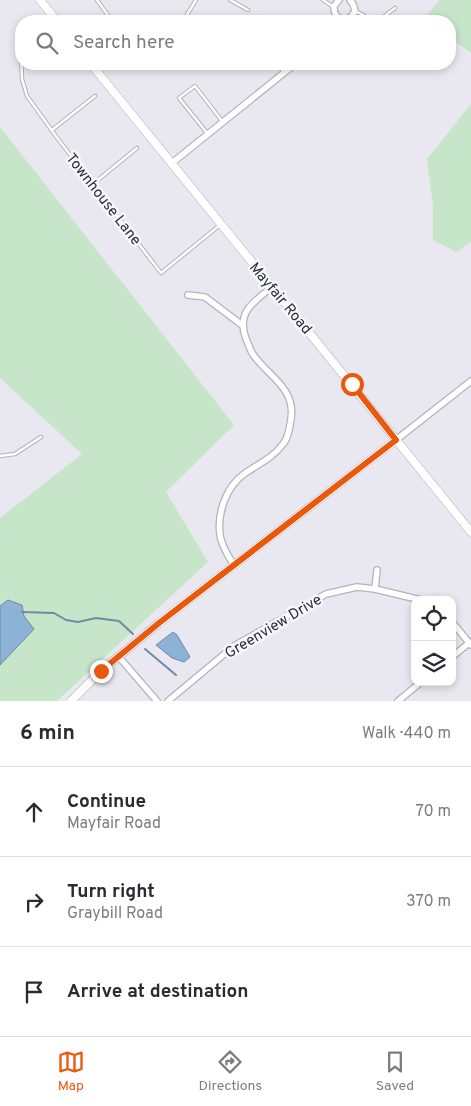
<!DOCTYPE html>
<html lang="en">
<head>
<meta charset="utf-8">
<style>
	:root { --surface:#fff; --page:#f7f7f7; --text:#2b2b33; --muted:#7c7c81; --line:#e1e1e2; --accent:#ea580c }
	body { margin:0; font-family:Overpass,sans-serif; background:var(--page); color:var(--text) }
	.controls { position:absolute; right:15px; bottom:15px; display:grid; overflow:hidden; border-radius:10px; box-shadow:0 2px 8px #0003 }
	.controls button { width:45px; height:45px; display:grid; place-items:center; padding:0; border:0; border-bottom:1px solid var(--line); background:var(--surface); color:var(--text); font:25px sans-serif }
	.stop { position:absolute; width:15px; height:15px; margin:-11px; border:4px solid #ea580c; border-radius:50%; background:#fff }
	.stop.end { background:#ea580c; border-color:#fff; box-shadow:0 1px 5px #0008 }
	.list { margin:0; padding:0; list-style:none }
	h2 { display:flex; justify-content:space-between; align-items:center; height:65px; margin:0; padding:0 20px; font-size:21px }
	h2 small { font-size:16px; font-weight:400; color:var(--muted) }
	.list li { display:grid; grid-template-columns:32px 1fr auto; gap:15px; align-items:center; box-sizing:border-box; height:90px; padding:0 20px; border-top:1px solid var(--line) }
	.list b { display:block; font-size:19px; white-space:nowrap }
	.list p { margin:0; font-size:16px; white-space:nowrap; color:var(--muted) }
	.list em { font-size:16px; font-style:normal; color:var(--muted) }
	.icon { flex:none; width:28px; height:28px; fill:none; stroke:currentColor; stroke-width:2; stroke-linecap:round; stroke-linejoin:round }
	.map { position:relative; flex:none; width:471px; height:701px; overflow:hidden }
	.search { position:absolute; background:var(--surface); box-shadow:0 2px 8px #0003; left:15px; right:15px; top:15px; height:55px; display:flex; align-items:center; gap:12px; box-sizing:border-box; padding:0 18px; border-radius:20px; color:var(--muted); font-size:19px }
	.sheet { height:335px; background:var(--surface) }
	nav { display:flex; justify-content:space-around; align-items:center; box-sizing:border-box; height:70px; border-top:1px solid var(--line); background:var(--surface); font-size:14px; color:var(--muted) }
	nav a { display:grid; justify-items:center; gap:2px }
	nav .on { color:var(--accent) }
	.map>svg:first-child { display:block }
	.green { fill:#c6e5c9 }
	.water { fill:#8cb2d6; stroke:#708aa4 }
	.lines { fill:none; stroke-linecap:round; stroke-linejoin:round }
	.stream { stroke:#708aa4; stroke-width:2 }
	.lane-casing { stroke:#b3b3bb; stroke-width:4.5 }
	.street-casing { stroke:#b3b3bb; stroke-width:8 }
	.secondary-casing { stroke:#b3b3bb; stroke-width:9 }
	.lane { stroke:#fff; stroke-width:2.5 }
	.street { stroke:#fff; stroke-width:5.5 }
	.secondary { stroke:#fff; stroke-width:8 }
	.route { stroke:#ea580c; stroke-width:6 }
	.labels { text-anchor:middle; stroke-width:5; stroke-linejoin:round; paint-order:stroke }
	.street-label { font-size:15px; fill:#2e2e31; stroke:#f6f6fe }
</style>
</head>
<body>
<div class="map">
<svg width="471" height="701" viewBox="0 0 471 701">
	<rect width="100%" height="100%" fill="#e9e8f1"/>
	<!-- green -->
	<g class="green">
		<path d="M 440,0 L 471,0 L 471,53 L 450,38 L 450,21 L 426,21 L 423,19 Z"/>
		<path d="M 471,104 L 471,242 L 456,252 L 433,240 L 433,206 L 427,159 Z"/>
		<path d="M 0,127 L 234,425 L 166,492 L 208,562 L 57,701 L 0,701 L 0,518 L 82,454 L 0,378 Z"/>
	</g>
	<!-- water -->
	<g class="water">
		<path d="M 8,600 L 22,605 L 24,616 L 34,629 L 0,665 L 0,606 Z"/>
		<path d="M 173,632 L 177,635 L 190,657 L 184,662 L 172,658 L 156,645 Z"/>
	</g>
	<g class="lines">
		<!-- stream -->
		<g class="stream">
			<path d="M 22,612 L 54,613 L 66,620 L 78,622 L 96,618 L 119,621 L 133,634"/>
			<path d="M 145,649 L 176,675"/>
		</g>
		<!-- lane casing -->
		<g class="lane-casing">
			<g id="lane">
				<path d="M 97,0 L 112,21"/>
				<path d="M 230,0 L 248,10"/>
				<path d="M 323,0 L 332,6"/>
				<path d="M 355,11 L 365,16 L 370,21"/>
				<path d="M 44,21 L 50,15"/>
				<path d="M 183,21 L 196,0"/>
				<path d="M 257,21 L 263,17 L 266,21"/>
				<path d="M 378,21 L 395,8"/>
				<path d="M 21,55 L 22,79 L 27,96 L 58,139 L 161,273 L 220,225"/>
				<path d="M 277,64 L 283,71"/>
				<path d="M 52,130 L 95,96"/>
				<path d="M 207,133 L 179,98 L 195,86 L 222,121"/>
				<path d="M 93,184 L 137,148"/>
				<path d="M 0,456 L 15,454 L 41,437"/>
			</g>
		</g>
		<!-- street casing -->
		<g class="street-casing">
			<g id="street">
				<path d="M 339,0 L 334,6 C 333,21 349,24 355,11 L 353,4 L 350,0"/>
				<path d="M 172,163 L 295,64"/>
				<path d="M 188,295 L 205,297 L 242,325"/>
				<path d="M 396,440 L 471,381"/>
				<path d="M 234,566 C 229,557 221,545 220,535 C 217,513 226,487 244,474 C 258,464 273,458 283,444 C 288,439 290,426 291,419 C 296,387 266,375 252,353 C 250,349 248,343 246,339 C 236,313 253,302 272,287"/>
				<path d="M 375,589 L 377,570"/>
				<path d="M 452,622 L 471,645"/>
				<path d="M 118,656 L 157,701"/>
				<path d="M 452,657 L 469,643"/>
				<path d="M 168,701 L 234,646 L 326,594 L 357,587 L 375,589 L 421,600"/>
				<path d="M 398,701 L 421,682"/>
			</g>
		</g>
		<!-- secondary casing -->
		<g class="secondary-casing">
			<g id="secondary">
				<path d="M 40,0 L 57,21"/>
				<path d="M 91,64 L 471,532"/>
				<path d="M 71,701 L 101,671 L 159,623 L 396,440"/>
			</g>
		</g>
		<!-- lane -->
		<use href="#lane" class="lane"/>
		<!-- street -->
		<use href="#street" class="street"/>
		<!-- secondary -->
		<use href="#secondary" class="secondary"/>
	</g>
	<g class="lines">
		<!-- route -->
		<path class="route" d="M 101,671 L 159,623 L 396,440 L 352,384"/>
	</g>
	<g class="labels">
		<!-- street labels -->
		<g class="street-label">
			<text transform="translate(104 199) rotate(52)" y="5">Townhouse Lane</text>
			<text transform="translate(281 298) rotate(50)" y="5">Mayfair Road</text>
			<text transform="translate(273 626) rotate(-31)" y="5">Greenview Drive</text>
		</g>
	</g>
</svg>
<div class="controls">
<button><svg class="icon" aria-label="locate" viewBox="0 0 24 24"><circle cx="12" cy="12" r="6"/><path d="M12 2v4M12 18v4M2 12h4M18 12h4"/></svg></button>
<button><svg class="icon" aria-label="layers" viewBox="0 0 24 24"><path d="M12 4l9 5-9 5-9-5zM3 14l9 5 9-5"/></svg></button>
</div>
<div class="stop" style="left:352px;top:384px"></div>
<div class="stop end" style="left:101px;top:671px"></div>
<div class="search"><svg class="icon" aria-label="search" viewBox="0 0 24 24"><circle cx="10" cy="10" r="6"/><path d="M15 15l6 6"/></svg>Search here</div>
</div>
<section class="sheet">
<h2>6 min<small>Walk · 440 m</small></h2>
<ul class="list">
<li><svg class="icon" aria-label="ahead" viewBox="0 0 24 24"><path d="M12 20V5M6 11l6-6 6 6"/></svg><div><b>Continue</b><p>Mayfair Road</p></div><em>70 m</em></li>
<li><svg class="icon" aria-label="right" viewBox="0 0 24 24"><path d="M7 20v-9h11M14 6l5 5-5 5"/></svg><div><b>Turn right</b><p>Graybill Road</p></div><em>370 m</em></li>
<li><svg class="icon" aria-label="arrive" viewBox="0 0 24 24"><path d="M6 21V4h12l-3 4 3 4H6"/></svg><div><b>Arrive at destination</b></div></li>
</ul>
</section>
<nav>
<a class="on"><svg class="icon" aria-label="map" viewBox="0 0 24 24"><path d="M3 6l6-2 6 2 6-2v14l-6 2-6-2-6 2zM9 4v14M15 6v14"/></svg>Map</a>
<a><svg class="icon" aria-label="directions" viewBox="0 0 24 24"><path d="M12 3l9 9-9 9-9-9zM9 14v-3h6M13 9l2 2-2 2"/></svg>Directions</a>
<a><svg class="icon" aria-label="saved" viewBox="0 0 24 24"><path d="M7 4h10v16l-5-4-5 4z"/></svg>Saved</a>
</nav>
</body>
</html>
